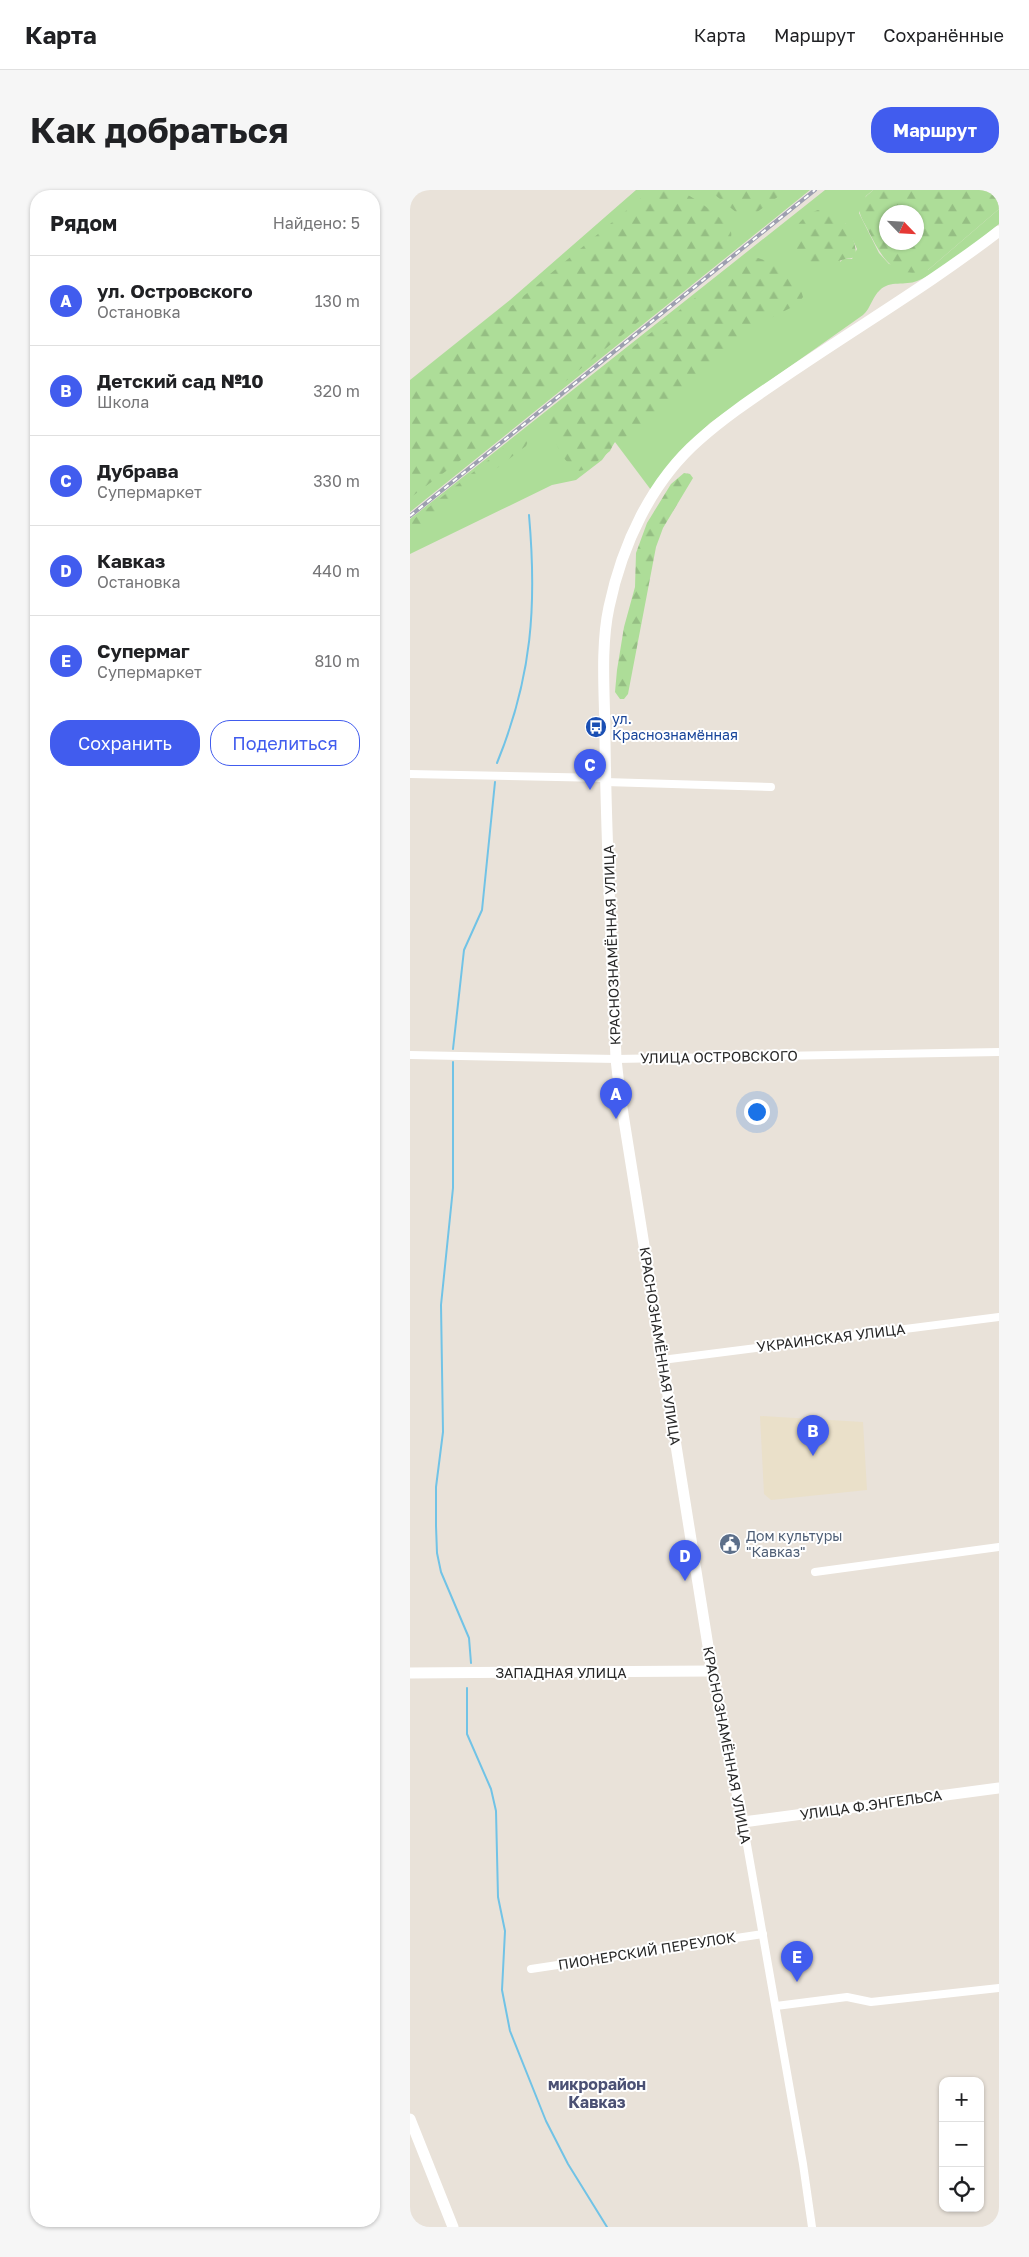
<!DOCTYPE html>
<html lang="ru">
<head>
<meta charset="utf-8">
<style>
	:root { --surface:#fff; --page:#f6f6f6; --text:#202124; --muted:#757577; --line:#e0e0e0; --accent:#415cee }
	body { margin:0; font-family:"Golos Text",sans-serif; background:var(--page); color:var(--text) }
	.controls { position:absolute; right:15px; bottom:15px; display:grid; overflow:hidden; border-radius:10px; box-shadow:0 1px 4px #0004 }
	.controls button { width:45px; height:45px; display:grid; place-items:center; padding:0; border:0; border-bottom:1px solid var(--line); background:var(--surface); color:var(--text); font:25px sans-serif }
	.compass { position:absolute; left:469px; top:15px; width:45px; height:45px; border-radius:50%; background:var(--surface); box-shadow:0 1px 4px #0004; rotate:115deg }
	.you { position:absolute; left:346px; top:921px; width:18px; height:18px; margin:-12px; border:4px solid #fff; border-radius:50%; background:#1a73e8; box-shadow:0 0 0 8px #1a73e833 }
	.badge { display:grid; place-items:center; width:32px; height:32px; border-radius:50%; background:var(--accent); color:#fff; font-size:16px; font-weight:700 }
	.pin { position:absolute; translate:-50% -41px; filter:drop-shadow(0 1px 2px #0008) }
	.pin::after { content:''; position:absolute; top:26px; width:18px; height:15px; background:inherit; clip-path:polygon(0 0,100% 0,50% 100%) }
	.list { margin:0; padding:0; list-style:none }
	h2 { display:flex; justify-content:space-between; align-items:center; height:65px; margin:0; padding:0 20px; font-size:21px }
	h2 small { font-size:16px; font-weight:400; color:var(--muted) }
	.list li { display:grid; grid-template-columns:32px 1fr auto; gap:15px; align-items:center; box-sizing:border-box; height:90px; padding:0 20px; border-top:1px solid var(--line) }
	.list b { display:block; font-size:19px; white-space:nowrap }
	.list p { margin:0; font-size:16px; white-space:nowrap; color:var(--muted) }
	.list em { font-size:16px; font-style:normal; color:var(--muted) }
	.actions { display:flex; gap:10px; padding:15px 20px }
	.actions a { flex:1; padding:11px 0; border:1px solid var(--accent); border-radius:20px; text-align:center; font-size:18px; color:var(--accent) }
	.actions .main { background:var(--accent); color:#fff }
	.icon { flex:none; width:28px; height:28px; fill:none; stroke:currentColor; stroke-width:2; stroke-linecap:round; stroke-linejoin:round }
	.map { position:relative; flex:none; width:589px; height:2037px; overflow:hidden; border-radius:20px }
	header { display:flex; align-items:center; gap:30px; box-sizing:border-box; height:70px; padding:0 25px; background:var(--surface); border-bottom:1px solid var(--line) }
	header strong { font-size:24px }
	nav { display:flex; gap:28px; margin-inline-start:auto; font-size:18px }
	.intro { display:flex; align-items:center; justify-content:space-between; box-sizing:border-box; height:120px; padding:0 30px }
	h1 { margin:0; font-size:35px }
	.button { padding:12px 22px; border-radius:20px; background:var(--accent); color:#fff; font-size:18px; font-weight:700 }
	main { display:flex; gap:30px; padding:0 30px }
	aside { flex:1; background:var(--surface); border-radius:20px; box-shadow:0 1px 4px #0004 }
	.map>svg:first-child { display:block }
	.education { fill:#eae0c9 }
	.grass { fill:#addd98; fill-rule:evenodd }
	.forest { fill:url(#forest-firs); fill-rule:evenodd }
	.lines { fill:none; stroke-linecap:round; stroke-linejoin:round }
	.stream { stroke:#71c3e6; stroke-width:2 }
	.street { stroke:#fff; stroke-width:8 }
	.secondary { stroke:#fff; stroke-width:11 }
	.rail-casing { stroke:#9d9fb0; stroke-width:4 }
	.rail { stroke:#fff; stroke-width:2; stroke-dasharray:5.5; stroke-linecap:butt }
	.labels { text-anchor:middle; stroke-width:4; stroke-linejoin:round; paint-order:stroke }
	.transit-label { font-size:14px; fill:#164399; stroke:#fff; text-anchor:start }
	.street-label { font-size:14px; fill:#272727; stroke:#fff }
	.service-label { font-size:14px; fill:#4e5e75; stroke:#fff; text-anchor:start }
	.quarter-label { font-size:16px; font-weight:bold; fill:#4b5174; stroke:#fff }
</style>
</head>
<body>
<header>
<strong>Карта</strong>
<nav><a>Карта</a><a>Маршрут</a><a>Сохранённые</a></nav>
</header>
<div class="intro"><h1>Как добраться</h1><a class="button">Маршрут</a></div>
<main>
<aside>
<h2>Рядом<small>Найдено: 5</small></h2>
<ul class="list">
<li><span class="badge">A</span><div><b>ул. Островского</b><p>Остановка</p></div><em>130 m</em></li>
<li><span class="badge">B</span><div><b>Детский сад №10</b><p>Школа</p></div><em>320 m</em></li>
<li><span class="badge">C</span><div><b>Дубрава</b><p>Супермаркет</p></div><em>330 m</em></li>
<li><span class="badge">D</span><div><b>Кавказ</b><p>Остановка</p></div><em>440 m</em></li>
<li><span class="badge">E</span><div><b>Супермаг</b><p>Супермаркет</p></div><em>810 m</em></li>
</ul>
<div class="actions"><a class="main">Сохранить</a><a>Поделиться</a></div>
</aside>
<div class="map">
<svg width="589" height="2037" viewBox="0 0 589 2037">
	<defs>
		<pattern id="forest-firs" width="22" height="20" patternUnits="userSpaceOnUse" patternTransform="scale(1.25)"><rect width="22" height="20" fill="#addd98"/><path d="M5 1l3.5 6h-7zM16 11l3.5 6h-7z" fill="#95be83"/></pattern>
	</defs>
	<rect width="100%" height="100%" fill="#e9e2d9"/>
	<!-- education -->
	<path class="education" d="M 350,1226 L 453,1232 L 457,1300 L 361,1310 L 354,1304 Z"/>
	<!-- grass -->
	<g class="grass">
		<path d="M 226,0 L 400,0 L 0,322 L 0,190 L 100,110 Z"/>
		<path d="M 415,0 L 463,0 L 456,6 L 449,23 L 469,63 L 479,74 L 518,80 L 589,19 L 589,34 C 563,55 537,79 507,91 C 495,96 480,90 470,100 C 462,107 461,118 453,125 L 300,233 L 272,260 L 241,300 L 205,252 L 192,270 L 166,290 L 142,295 L 0,364 L 0,329 ZM 435,33 L 447,59 L 442,69 L 433,69 L 430,72 Z"/>
	</g>
	<!-- forest -->
	<g class="forest">
		<path d="M 247,0 C 253,0 261,0 267,0 C 279,3 318,30 321,42 C 323,51 315,59 309,66 L 146,199 L 0,308 L 0,193 L 104,114 L 236,4 Z"/>
		<path d="M 299,0 L 377,0 L 343,25 L 327,23 Z"/>
		<path d="M 463,0 L 589,0 L 589,19 L 518,80 C 483,91 471,66 458,40 C 454,32 447,23 450,14 C 452,9 459,4 463,0 ZM 477,22 L 507,22 L 507,52 L 477,52 Z"/>
		<path d="M 408,20 C 412,20 417,19 421,20 C 435,25 447,52 446,66 C 442,69 440,68 435,69 C 410,76 404,80 383,60 C 379,42 391,26 408,20 Z"/>
		<path d="M 348,68 C 363,72 390,90 393,107 L 388,114 L 355,131 L 280,194 L 268,208 L 230,241 L 205,251 L 200,261 L 178,279 L 169,281 L 162,277 L 151,265 L 138,233 L 143,220 L 304,93 L 339,69 Z"/>
		<path d="M 113,245 L 119,249 L 116,256 L 22,328 L 17,332 L 13,345 L 0,356 L 0,332 L 109,246 Z"/>
		<path d="M 274,283 L 280,284 L 283,288 L 253,338 L 246,357 L 218,504 L 214,509 L 210,509 L 205,502 L 207,480 L 214,437 L 225,397 L 226,363 L 237,333 L 261,294 Z"/>
	</g>
	<g class="lines">
		<!-- stream -->
		<g class="stream">
			<path d="M 87,573 C 122,487 127,416 119,325"/>
			<path d="M 43,859 L 54,760 L 72,720 L 85,592"/>
			<path d="M 43,872 L 43,998 L 31,1115 L 33,1242 L 26,1297 L 26,1336 L 27,1363 L 31,1382 L 59,1448 L 61,1473"/>
			<path d="M 57,1498 L 57,1544 L 81,1599 L 86,1621 L 88,1707 L 95,1741 L 92,1800 L 100,1841 L 136,1931 L 158,1974 L 197,2037"/>
		</g>
		<!-- street -->
		<g class="street">
			<path d="M 0,584 L 195,588"/>
			<path d="M 195,592 L 361,597"/>
			<path d="M 0,865 L 206,869 L 589,862"/>
			<path d="M 252,1170 L 589,1127"/>
			<path d="M 405,1382 L 589,1357"/>
			<path d="M 333,1632 L 393,1974 L 402,2037"/>
			<path d="M 121,1779 L 353,1744"/>
			<path d="M 366,1816 L 437,1807 L 461,1812 L 589,1798"/>
		</g>
		<!-- secondary -->
		<g class="secondary">
			<path d="M 589,41 C 523,92 452,134 383,181 C 351,203 318,224 289,250 C 241,292 212,355 199,417 C 190,459 195,506 195,549 C 196,655 202,762 206,869 L 210,905 L 302,1481 L 333,1632 L 589,1598"/>
			<path d="M 0,1483 L 302,1481"/>
			<path d="M 0,1929 L 43,2037"/>
		</g>
		<!-- rail casing -->
		<g class="rail-casing">
			<path id="rail" d="M 0,326 L 405,0"/>
		</g>
		<!-- rail -->
		<use href="#rail" class="rail"/>
	</g>
	<!-- icons -->
	<defs>
		<g id="bus-disc" transform="scale(1.125)"><circle r="9.5" fill="#1a4fb4" stroke="#fff"/><path d="M-5-6H5V4H4V6H2V4H-2V6H-4V4H-5ZM-3.5-4V0h7V-4ZM-3.5 1.2v1.5H-2V1.2ZM2 1.2v1.5H3.5V1.2Z" fill="#fff"/></g>
		<g id="civic-disc" transform="scale(1.125)"><circle r="9.5" fill="#5c6f8a" stroke="#fff"/><path d="M-.6-6.5H3V-4.5H.6V-3L4-1V1h2V6H-6V1h2V-1L-.6-3ZM-1.2 2.5V6h2.4V2.5Z" fill="#fff"/></g>
	</defs>
	<g fill-rule="evenodd">
		<use href="#bus-disc" x="186" y="537"/>
		<use href="#civic-disc" x="320" y="1354"/>
	</g>
	<g class="labels">
		<!-- transit labels -->
		<g class="transit-label">
			<text x="202" y="534">ул.<tspan x="202" dy="16">Краснознамённая</tspan></text>
		</g>
		<!-- street labels -->
		<g class="street-label">
			<text transform="translate(202 755) rotate(-92)" y="5">КРАСНОЗНАМЁННАЯ УЛИЦА</text>
			<text transform="translate(309 867) rotate(-1)" y="5">УЛИЦА ОСТРОВСКОГО</text>
			<text transform="translate(421 1148) rotate(-7)" y="5">УКРАИНСКАЯ УЛИЦА</text>
			<text transform="translate(250 1156) rotate(81)" y="5">КРАСНОЗНАМЁННАЯ УЛИЦА</text>
			<text x="151" y="1488">ЗАПАДНАЯ УЛИЦА</text>
			<text transform="translate(317 1555) rotate(79)" y="5">КРАСНОЗНАМЁННАЯ УЛИЦА</text>
			<text transform="translate(461 1615) rotate(-8)" y="5">УЛИЦА Ф.ЭНГЕЛЬСА</text>
			<text transform="translate(237 1761) rotate(-9)" y="5">ПИОНЕРСКИЙ ПЕРЕУЛОК</text>
		</g>
		<!-- service labels -->
		<g class="service-label">
			<text x="336" y="1351">Дом культуры<tspan x="336" dy="16">"Кавказ"</tspan></text>
		</g>
		<!-- quarter labels -->
		<g class="quarter-label">
			<text x="187" y="1900">микрорайон<tspan x="187" dy="18">Кавказ</tspan></text>
		</g>
	</g>
</svg>
<div class="controls">
<button>+</button>
<button>−</button>
<button><svg class="icon" aria-label="locate" viewBox="0 0 24 24"><circle cx="12" cy="12" r="6"/><path d="M12 2v4M12 18v4M2 12h4M18 12h4"/></svg></button>
</div>
<svg class="compass" viewBox="-18 -18 36 36"><path d="M0-13l5 13h-10z" fill="#e53935"/><path d="M0 13l5-13h-10z" fill="#757577"/></svg>
<div class="you"></div>
<div class="pin badge" style="left:206px;top:929px">A</div>
<div class="pin badge" style="left:403px;top:1266px">B</div>
<div class="pin badge" style="left:180px;top:600px">C</div>
<div class="pin badge" style="left:275px;top:1391px">D</div>
<div class="pin badge" style="left:387px;top:1792px">E</div>
</div>
</main>
</body>
</html>
